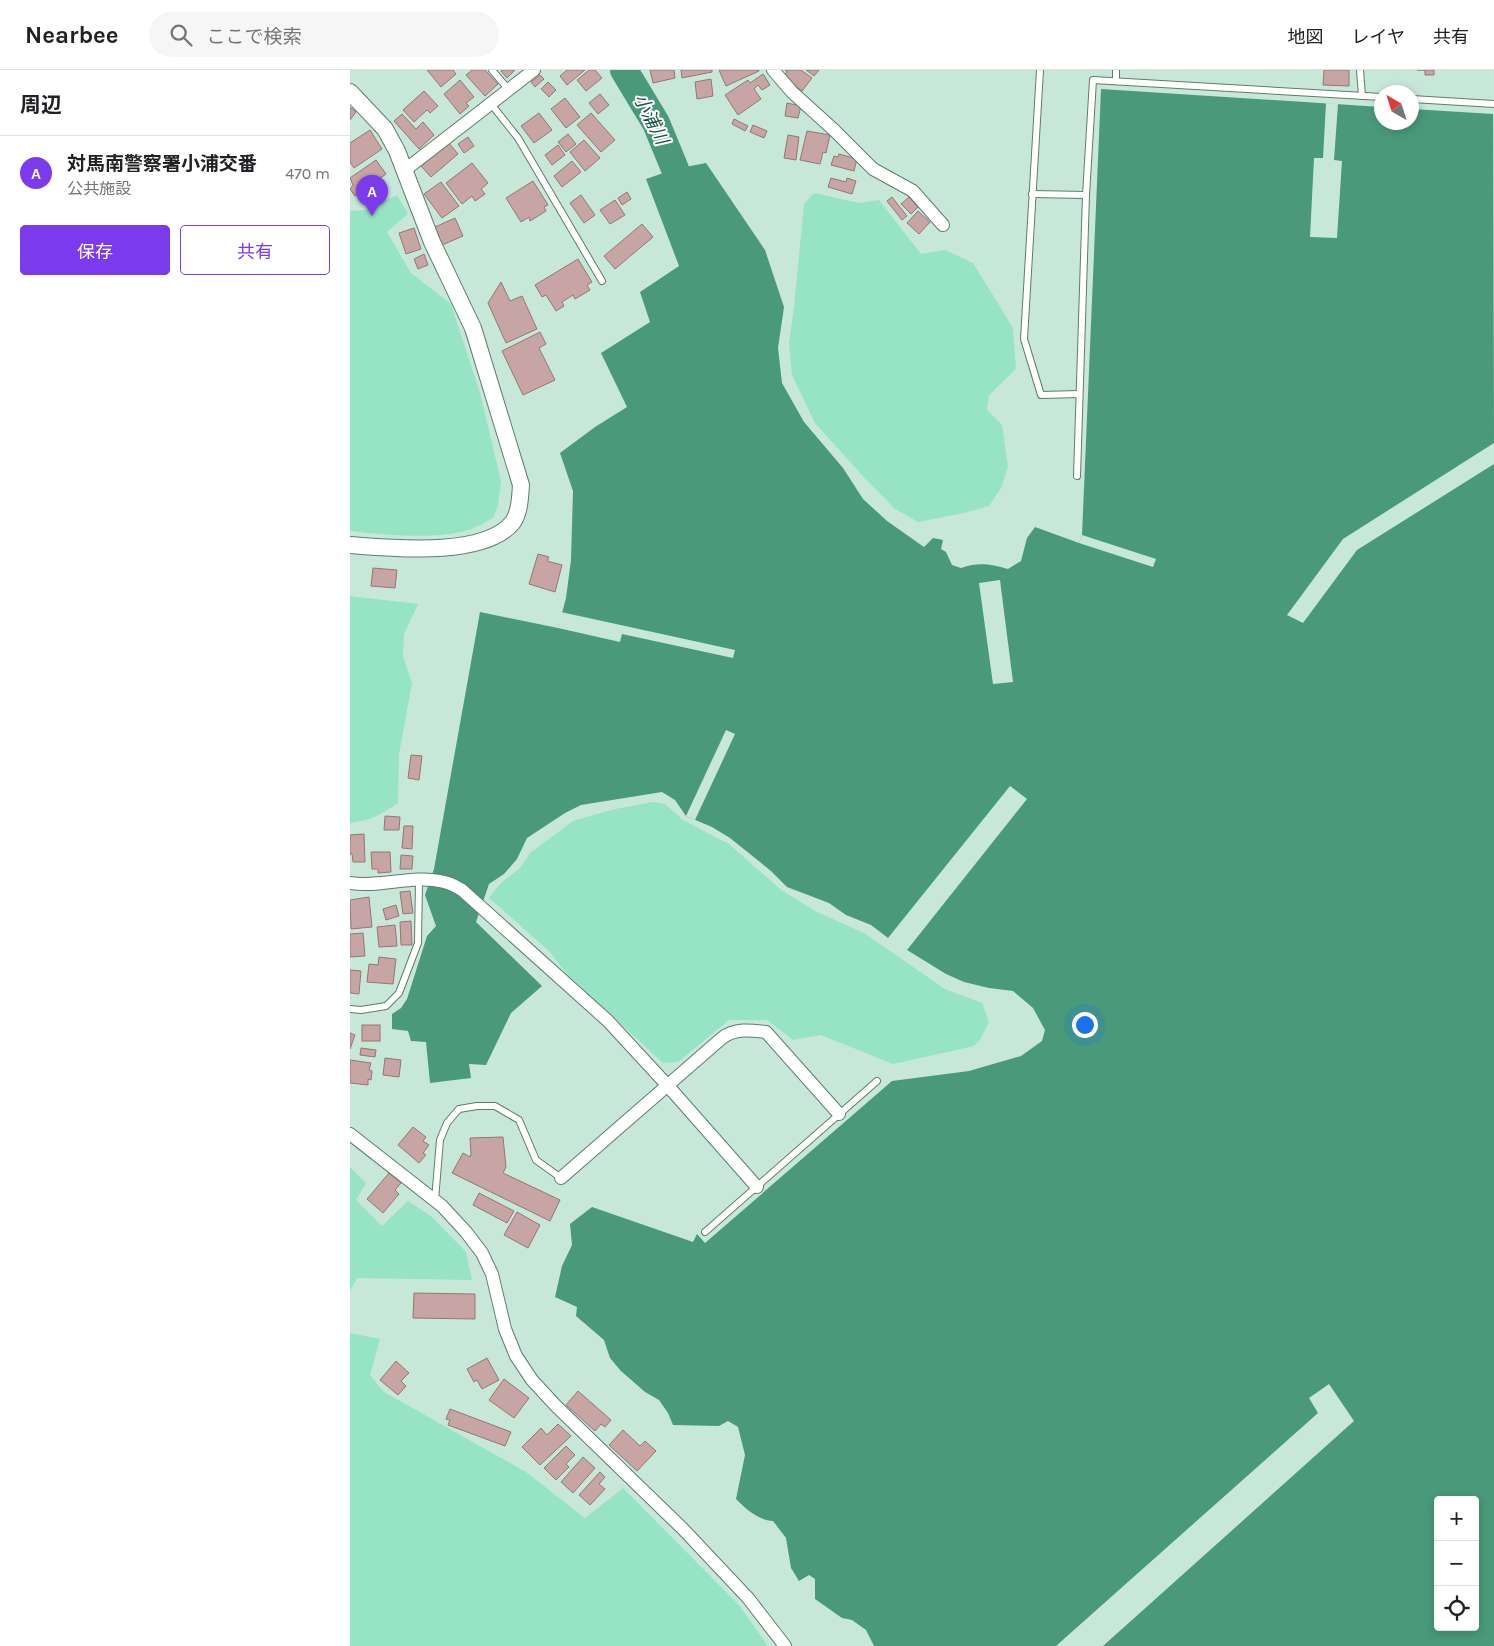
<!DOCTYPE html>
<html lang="ja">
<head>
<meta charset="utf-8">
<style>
	:root { --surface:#fff; --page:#f6f6f6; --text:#202124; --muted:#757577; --line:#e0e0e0; --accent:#7c3aed }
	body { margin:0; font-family:Karla,"Noto Sans JP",sans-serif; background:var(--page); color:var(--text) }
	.controls { position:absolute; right:15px; bottom:15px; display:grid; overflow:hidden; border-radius:5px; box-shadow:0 2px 8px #0003 }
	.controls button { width:45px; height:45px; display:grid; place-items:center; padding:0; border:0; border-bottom:1px solid var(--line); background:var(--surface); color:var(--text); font:25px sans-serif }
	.compass { position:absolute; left:1024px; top:15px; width:45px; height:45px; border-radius:50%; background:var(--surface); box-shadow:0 2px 8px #0003; rotate:321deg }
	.you { position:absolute; left:734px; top:954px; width:18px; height:18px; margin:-12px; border:4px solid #fff; border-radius:50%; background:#1a73e8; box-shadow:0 0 0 8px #1a73e833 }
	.badge { display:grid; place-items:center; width:32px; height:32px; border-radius:50%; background:var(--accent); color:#fff; font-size:16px; font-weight:700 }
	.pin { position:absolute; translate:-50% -41px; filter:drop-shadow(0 1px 2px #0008) }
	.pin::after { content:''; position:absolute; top:26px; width:18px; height:15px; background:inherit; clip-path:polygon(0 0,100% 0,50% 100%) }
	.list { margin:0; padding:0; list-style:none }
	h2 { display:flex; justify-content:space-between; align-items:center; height:65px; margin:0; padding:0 20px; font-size:21px }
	h2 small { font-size:16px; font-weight:400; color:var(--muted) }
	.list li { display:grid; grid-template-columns:32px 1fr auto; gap:15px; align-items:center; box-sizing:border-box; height:75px; padding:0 20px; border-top:1px solid var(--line) }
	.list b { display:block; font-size:19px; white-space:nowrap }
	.list p { margin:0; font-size:16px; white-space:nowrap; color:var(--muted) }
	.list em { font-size:16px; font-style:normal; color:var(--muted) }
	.actions { display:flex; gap:10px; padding:15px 20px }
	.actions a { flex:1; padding:11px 0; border:1px solid var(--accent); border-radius:5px; text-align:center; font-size:18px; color:var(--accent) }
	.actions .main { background:var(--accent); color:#fff }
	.icon { flex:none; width:28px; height:28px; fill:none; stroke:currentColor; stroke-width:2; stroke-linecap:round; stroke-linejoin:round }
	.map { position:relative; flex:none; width:1144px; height:1576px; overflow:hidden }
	header { display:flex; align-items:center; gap:30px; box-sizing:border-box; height:70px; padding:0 25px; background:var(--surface); border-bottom:1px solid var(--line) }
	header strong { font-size:24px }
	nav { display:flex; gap:28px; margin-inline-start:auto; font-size:18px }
	.search { width:350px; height:45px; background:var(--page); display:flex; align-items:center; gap:12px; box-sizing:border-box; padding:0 18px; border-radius:28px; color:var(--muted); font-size:19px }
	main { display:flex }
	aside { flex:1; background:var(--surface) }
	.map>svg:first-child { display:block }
	.green { fill:#96e4c3 }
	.water { fill:#49997a; fill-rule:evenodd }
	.pier { fill:#c7e8d9 }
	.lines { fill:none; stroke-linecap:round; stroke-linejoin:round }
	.river { stroke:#49997a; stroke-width:28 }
	.building { fill:#c7a5a5; stroke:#957575 }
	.service-casing { stroke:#5e7c6e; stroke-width:8 }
	.minor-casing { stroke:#5e7c6e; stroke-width:14 }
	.tertiary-casing { stroke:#5e7c6e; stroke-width:18 }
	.service { stroke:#fff; stroke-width:6 }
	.minor { stroke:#fff; stroke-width:12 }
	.tertiary { stroke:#fff; stroke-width:16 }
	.labels { text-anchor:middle; stroke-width:4; stroke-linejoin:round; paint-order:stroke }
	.water-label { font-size:18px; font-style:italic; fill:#16553f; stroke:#fff }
</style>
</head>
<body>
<header>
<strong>Nearbee</strong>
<div class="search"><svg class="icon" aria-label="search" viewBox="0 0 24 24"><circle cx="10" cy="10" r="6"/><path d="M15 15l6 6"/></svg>ここで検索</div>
<nav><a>地図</a><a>レイヤ</a><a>共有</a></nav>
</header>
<main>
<aside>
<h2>周辺<small></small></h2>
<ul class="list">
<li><span class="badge">A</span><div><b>対馬南警察署小浦交番</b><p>公共施設</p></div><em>470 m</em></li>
</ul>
<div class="actions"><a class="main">保存</a><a>共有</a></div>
</aside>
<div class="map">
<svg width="1144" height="1576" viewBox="0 0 1144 1576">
	<rect width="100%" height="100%" fill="#c7e8d9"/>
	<!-- green -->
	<g class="green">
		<path d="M 464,123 L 509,133 L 529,130 L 571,184 L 595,180 L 623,193 L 663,258 L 666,299 L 639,325 L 637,340 L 652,355 L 658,397 L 651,418 L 639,436 L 614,443 L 568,452 L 545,439 L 511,404 L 465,353 L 442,305 L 439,273 L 444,237 L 454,134 Z"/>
		<path d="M 47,125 L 58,144 L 37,162 L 61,203 L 101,234 L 130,323 L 151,411 L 148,435 L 143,448 C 135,452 127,457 119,460 C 85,470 35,465 0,461 L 0,141 L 15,140 Z"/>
		<path d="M 0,526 L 68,534 L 54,564 L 53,586 L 62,613 L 49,684 L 48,733 C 30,745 22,750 0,753 Z"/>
		<path d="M 303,732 L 315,734 L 333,750 L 379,774 L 430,819 L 465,841 L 514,863 L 595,919 L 632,933 L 639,952 L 630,970 L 624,976 L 543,994 L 471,965 L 443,970 L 417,950 L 379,950 L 328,992 L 313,993 L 216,903 L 199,881 L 139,828 L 150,814 L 170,798 L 180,783 L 223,751 L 265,739 Z"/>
		<path d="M 0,1097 L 16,1113 L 6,1130 L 32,1156 L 58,1131 L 82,1147 L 116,1182 L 122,1210 L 7,1208 L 0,1221 Z"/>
		<path d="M 0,1263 L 30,1269 L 20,1305 L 34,1322 L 176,1402 L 235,1448 L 273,1418 L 389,1535 L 418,1576 L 0,1576 Z"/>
	</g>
	<!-- water -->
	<path class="water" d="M 751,19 L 1031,37 L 1032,52 L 1062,52 L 1062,39 L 1143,44 L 1144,373 L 993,469 L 937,545 L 953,553 L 1007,480 L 1144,394 L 1144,1576 L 524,1576 L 516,1560 L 502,1550 L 492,1548 L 465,1529 L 465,1509 L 459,1505 L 449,1511 L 441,1498 L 436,1468 L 423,1451 C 408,1450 396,1439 386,1429 L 395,1385 L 388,1357 L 378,1351 L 369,1356 L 323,1355 L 318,1343 L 309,1330 L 295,1322 L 271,1301 L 260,1288 L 254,1270 L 226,1246 L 227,1237 L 205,1227 L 212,1196 L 222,1175 L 220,1154 L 242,1137 L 343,1172 L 347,1164 L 355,1173 L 542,1011 L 619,1001 L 671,986 L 692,971 L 695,960 L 683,938 L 663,921 L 639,918 L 614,912 L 596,904 L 557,880 L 677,729 L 660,716 L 538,868 L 521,855 L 496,845 L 479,833 L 437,817 L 421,801 L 380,768 L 362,757 L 336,746 L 325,730 L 312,722 L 231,735 L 215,743 L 177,768 L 167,789 L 154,804 L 139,814 L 126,852 L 192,916 L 161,943 L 136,995 L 119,994 L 121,1008 L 80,1013 L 76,972 L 61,971 L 58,961 L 42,959 L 42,944 L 51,938 L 57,929 L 77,866 L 86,856 L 75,825 L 84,799 L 130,542 L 208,558 L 216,528 L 221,490 L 223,421 L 210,383 L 245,357 L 277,337 L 251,283 L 300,252 L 290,222 L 329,196 L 296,109 L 325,99 L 356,93 L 415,180 L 434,237 L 428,278 L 432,313 L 454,352 L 493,398 L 513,429 L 537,451 L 574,477 L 583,468 L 593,470 L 591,479 L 596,482 L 602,495 L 611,498 C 629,492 640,494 658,499 L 671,491 L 677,468 L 685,457 L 729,473 L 732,465 ZM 1088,1430 L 1125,1430 L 1125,1557 L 1088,1557 Z"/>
	<!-- pier -->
	<g class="pier">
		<path d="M 976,33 L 988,34 L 984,90 L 992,91 L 987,168 L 960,167 L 964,88 L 973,88 Z"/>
		<path d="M 732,465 L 806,489 L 803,497 L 729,473 Z"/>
		<path d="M 650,510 L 663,612 L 643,614 L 629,513 Z"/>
		<path d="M 211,542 L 385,580 L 383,588 L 272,564 L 270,572 L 208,558 Z"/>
		<path d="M 376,660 L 385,664 L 345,750 L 336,746 Z"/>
		<path d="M 979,1314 L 1004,1351 L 753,1576 L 706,1576 L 968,1343 L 959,1328 Z"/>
	</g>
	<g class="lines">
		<!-- river -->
		<path class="river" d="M 274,0 L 306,53 L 325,99"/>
	</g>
	<!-- building -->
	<g class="building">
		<path d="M 77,0 L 103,0 L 106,4 L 91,17 Z"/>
		<path d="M 122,0 L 135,0 L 148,14 L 135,26 L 116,5 Z"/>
		<path d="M 152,0 L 165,0 L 157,8 L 151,1 Z"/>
		<path d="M 217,0 L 235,0 L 217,15 L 210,6 Z"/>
		<path d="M 239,0 L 245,0 L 252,8 L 236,21 L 227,10 Z"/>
		<path d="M 300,0 L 324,0 L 325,8 L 303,13 Z"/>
		<path d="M 331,0 L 362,0 L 362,2 L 332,8 Z"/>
		<path d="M 369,0 L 409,0 L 409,1 L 376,16 Z"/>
		<path d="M 435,0 L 451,0 L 462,8 L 452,21 L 433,7 L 437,2 Z"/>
		<path d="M 456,0 L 469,0 L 464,6 Z"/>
		<path d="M 974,0 L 999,0 L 999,16 L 973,15 Z"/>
		<path d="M 1067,0 L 1084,0 L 1084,5 L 1075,5 L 1075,0 Z"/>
		<path d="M 413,4 L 420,15 L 412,20 L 408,15 L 404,19 L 411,29 L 388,45 L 375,25 L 398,10 L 400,13 Z"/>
		<path d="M 190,5 L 194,9 L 185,17 L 181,12 Z"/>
		<path d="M 361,9 L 363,26 L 347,29 L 345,12 Z"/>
		<path d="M 110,10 L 124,27 L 116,33 L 119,36 L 110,44 L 94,24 Z"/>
		<path d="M 198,12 L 206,20 L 199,27 L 191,19 Z"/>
		<path d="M 74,21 L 88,36 L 80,43 L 77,40 L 64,52 L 53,40 Z"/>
		<path d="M 250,24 L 259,35 L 248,44 L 239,33 Z"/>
		<path d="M 215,28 L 230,47 L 216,58 L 201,39 Z"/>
		<path d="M 437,33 L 451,36 L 448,48 L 435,46 Z"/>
		<path d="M 0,37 L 6,42 L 0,50 Z"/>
		<path d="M 189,43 L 202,60 L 184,73 L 171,56 Z"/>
		<path d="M 241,43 L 265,70 L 251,82 L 227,55 Z"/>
		<path d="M 52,44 L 66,59 L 73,52 L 84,65 L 69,79 L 44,51 Z"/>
		<path d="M 384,49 L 398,56 L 395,61 L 382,54 Z"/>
		<path d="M 403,55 L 417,61 L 414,68 L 400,62 Z"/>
		<path d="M 20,60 L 32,79 L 4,98 L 0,92 L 0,73 Z"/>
		<path d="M 457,61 L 480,65 L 476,83 L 473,82 L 470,94 L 450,90 Z"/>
		<path d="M 218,64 L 226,74 L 216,82 L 208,72 Z"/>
		<path d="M 438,65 L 449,67 L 446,90 L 434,88 Z"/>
		<path d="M 118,67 L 124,76 L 114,83 L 108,74 Z"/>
		<path d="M 234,70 L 250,88 L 235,101 L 220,82 Z"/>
		<path d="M 98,72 L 108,84 L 81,107 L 71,96 Z"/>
		<path d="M 208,75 L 215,85 L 202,95 L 195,85 Z"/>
		<path d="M 489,84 L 507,89 L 504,101 L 481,95 L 484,86 L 488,87 Z"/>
		<path d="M 26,90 L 36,104 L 5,126 L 0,119 L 3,115 L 0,108 Z"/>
		<path d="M 222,91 L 231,102 L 212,117 L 204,106 Z"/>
		<path d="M 122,93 L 138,113 L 131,119 L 135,124 L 125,131 L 122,126 L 112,134 L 96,113 Z"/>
		<path d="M 481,108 L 496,112 L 497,108 L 506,111 L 502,124 L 478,117 Z"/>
		<path d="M 183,111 L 198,135 L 194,137 L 196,141 L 180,151 L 179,147 L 171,152 L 156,128 Z"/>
		<path d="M 91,112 L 109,136 L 92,148 L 74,124 Z"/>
		<path d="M 277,122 L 281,129 L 272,135 L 268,128 Z"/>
		<path d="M 231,125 L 245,145 L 234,153 L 220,133 Z"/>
		<path d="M 542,127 L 557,146 L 552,150 L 537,131 Z"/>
		<path d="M 559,127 L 568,137 L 561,144 L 551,134 Z"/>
		<path d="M 265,130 L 275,145 L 260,154 L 250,140 Z"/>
		<path d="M 568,141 L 580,152 L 569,164 L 557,153 Z"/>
		<path d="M 105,148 L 113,166 L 92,175 L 85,157 Z"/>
		<path d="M 292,154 L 303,167 L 265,199 L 254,186 Z"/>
		<path d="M 64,158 L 71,179 L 56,184 L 49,163 Z"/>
		<path d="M 74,184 L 78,195 L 68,199 L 64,189 Z"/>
		<path d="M 228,189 L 242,212 L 237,215 L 240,220 L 225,229 L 223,225 L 212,232 L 214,236 L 206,241 L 196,225 L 192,227 L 185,215 Z"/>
		<path d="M 151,212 L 160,231 L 172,226 L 187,259 L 156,273 L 138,233 Z"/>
		<path d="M 190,262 L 196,274 L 189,278 L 205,310 L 173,325 L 152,281 Z"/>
		<path d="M 188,484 L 199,487 L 197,491 L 212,495 L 205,522 L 179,514 Z"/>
		<path d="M 23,498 L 47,500 L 45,518 L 21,516 Z"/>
		<path d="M 61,685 L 72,686 L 69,710 L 58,708 Z"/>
		<path d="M 35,746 L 50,747 L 49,760 L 34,760 Z"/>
		<path d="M 54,756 L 63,756 L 62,779 L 52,778 Z"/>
		<path d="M 14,764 L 15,792 L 3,792 L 2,784 L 0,784 L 0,765 Z"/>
		<path d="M 21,782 L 40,782 L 41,802 L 28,803 L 28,799 L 22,799 Z"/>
		<path d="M 51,785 L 63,786 L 62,799 L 50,799 Z"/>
		<path d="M 60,821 L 63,843 L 53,844 L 50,822 Z"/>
		<path d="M 19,827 L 22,857 L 1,859 L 0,830 Z"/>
		<path d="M 46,835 L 49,846 L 36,850 L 33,839 Z"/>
		<path d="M 61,851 L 62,875 L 51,875 L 50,852 Z"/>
		<path d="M 45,855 L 47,876 L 29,877 L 27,857 Z"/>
		<path d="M 13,863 L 15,886 L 0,887 L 0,864 Z"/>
		<path d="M 29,887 L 46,889 L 43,914 L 17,912 L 19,894 L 28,895 Z"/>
		<path d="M 0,900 L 11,901 L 9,924 L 0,923 Z"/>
		<rect x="12" y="955" width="18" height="16"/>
		<path d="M 0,963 L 5,965 L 0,979 Z"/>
		<path d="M 11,978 L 26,980 L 25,987 L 10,985 Z"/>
		<path d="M 35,988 L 51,990 L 49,1007 L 33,1005 Z"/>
		<path d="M 0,990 L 21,993 L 19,1000 L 22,1001 L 21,1010 L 18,1009 L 18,1015 L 0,1013 Z"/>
		<path d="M 63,1057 L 76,1067 L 73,1071 L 79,1075 L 73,1083 L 76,1085 L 69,1093 L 48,1075 Z"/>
		<path d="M 153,1067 L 156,1097 L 153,1103 L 210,1130 L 200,1151 L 102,1103 L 113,1083 L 120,1087 L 121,1084 L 120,1068 Z"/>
		<path d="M 39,1103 L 51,1113 L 45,1120 L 49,1124 L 33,1143 L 17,1129 Z"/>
		<path d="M 129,1123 L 164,1141 L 157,1153 L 123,1135 Z"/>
		<path d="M 167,1142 L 190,1155 L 178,1178 L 154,1165 Z"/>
		<path d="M 64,1223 L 125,1224 L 125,1249 L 63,1248 Z"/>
		<path d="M 137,1288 L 149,1310 L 132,1319 L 127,1310 L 124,1312 L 117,1299 Z"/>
		<path d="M 46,1291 L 59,1303 L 51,1311 L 56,1316 L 48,1325 L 30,1310 Z"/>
		<path d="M 154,1309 L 179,1328 L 164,1348 L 139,1330 Z"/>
		<path d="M 228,1321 L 261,1350 L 255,1357 L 251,1354 L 245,1361 L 216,1335 Z"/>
		<path d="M 100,1339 L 161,1362 L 155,1376 L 98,1355 L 100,1350 L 96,1349 Z"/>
		<path d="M 208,1354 L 221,1366 L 190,1395 L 172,1377 L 191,1358 L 197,1365 Z"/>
		<path d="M 273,1360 L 290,1376 L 295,1371 L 306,1381 L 287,1401 L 259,1375 Z"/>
		<path d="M 216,1376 L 225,1385 L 216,1394 L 219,1397 L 206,1410 L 194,1398 Z"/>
		<path d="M 233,1387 L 245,1398 L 223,1423 L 211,1412 Z"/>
		<path d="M 250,1402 L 255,1407 L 249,1414 L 255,1419 L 240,1435 L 229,1425 Z"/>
	</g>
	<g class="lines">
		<!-- service casing -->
		<g class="service-casing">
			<g id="service">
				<path d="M 142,0 L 159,20"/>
				<path d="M 690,0 L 674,269 L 691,325 L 729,324"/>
				<path d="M 1010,0 L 1012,26"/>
				<path d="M 766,11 L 766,0"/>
				<path d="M 1062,29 L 1144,34"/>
				<path d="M 141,34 L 168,68 L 252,211"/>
				<path d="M 682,124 L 736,125"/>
				<path d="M 727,406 L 736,125 L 743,10 L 1032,27"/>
				<path d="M 0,939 L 11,940 L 36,936 L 49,923 L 68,873 L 69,810"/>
				<path d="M 85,1130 L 90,1070 L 97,1053 L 109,1039 L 127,1036 L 145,1036 L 169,1050 L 186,1090 L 211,1108"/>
				<path d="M 355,1162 L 527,1011"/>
			</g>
		</g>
		<!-- minor casing -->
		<g class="minor-casing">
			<g id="minor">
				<path d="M 423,0 L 442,22 L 484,60 L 523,99 L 563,121 L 593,155"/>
				<path d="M 55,100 L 184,0"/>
				<path d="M 0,813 C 31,818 63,804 94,812 C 100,813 107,817 112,820 L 258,951 L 318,1016 L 407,1117"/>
				<path d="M 0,1064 L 92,1136 L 116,1162 L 132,1183 L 142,1204 L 155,1259 L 166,1286 L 182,1310 L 206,1336 L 333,1459 L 398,1528 L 435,1576"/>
				<path d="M 211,1108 L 372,968 C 385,958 400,960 416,962 L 489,1044"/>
			</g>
		</g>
		<!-- tertiary casing -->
		<g class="tertiary-casing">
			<path id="tertiary" d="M 0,22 L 35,59 L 47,81 L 82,172 L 123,258 L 171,415 C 170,427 170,441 163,452 C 135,488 41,478 0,475"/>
		</g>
		<!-- service -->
		<use href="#service" class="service"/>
		<!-- minor -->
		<use href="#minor" class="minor"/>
		<!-- tertiary -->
		<use href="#tertiary" class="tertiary"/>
	</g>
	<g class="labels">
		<!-- water labels -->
		<g class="water-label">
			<text transform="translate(301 49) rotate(63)" y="6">小浦川</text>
		</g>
	</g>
</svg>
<div class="controls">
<button>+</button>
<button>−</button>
<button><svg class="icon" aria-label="locate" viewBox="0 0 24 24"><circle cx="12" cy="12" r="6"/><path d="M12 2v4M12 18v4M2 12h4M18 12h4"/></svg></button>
</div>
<svg class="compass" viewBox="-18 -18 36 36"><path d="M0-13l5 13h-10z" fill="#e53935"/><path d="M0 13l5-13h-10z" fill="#757577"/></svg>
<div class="you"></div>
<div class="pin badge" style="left:22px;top:146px">A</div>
</div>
</main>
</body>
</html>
